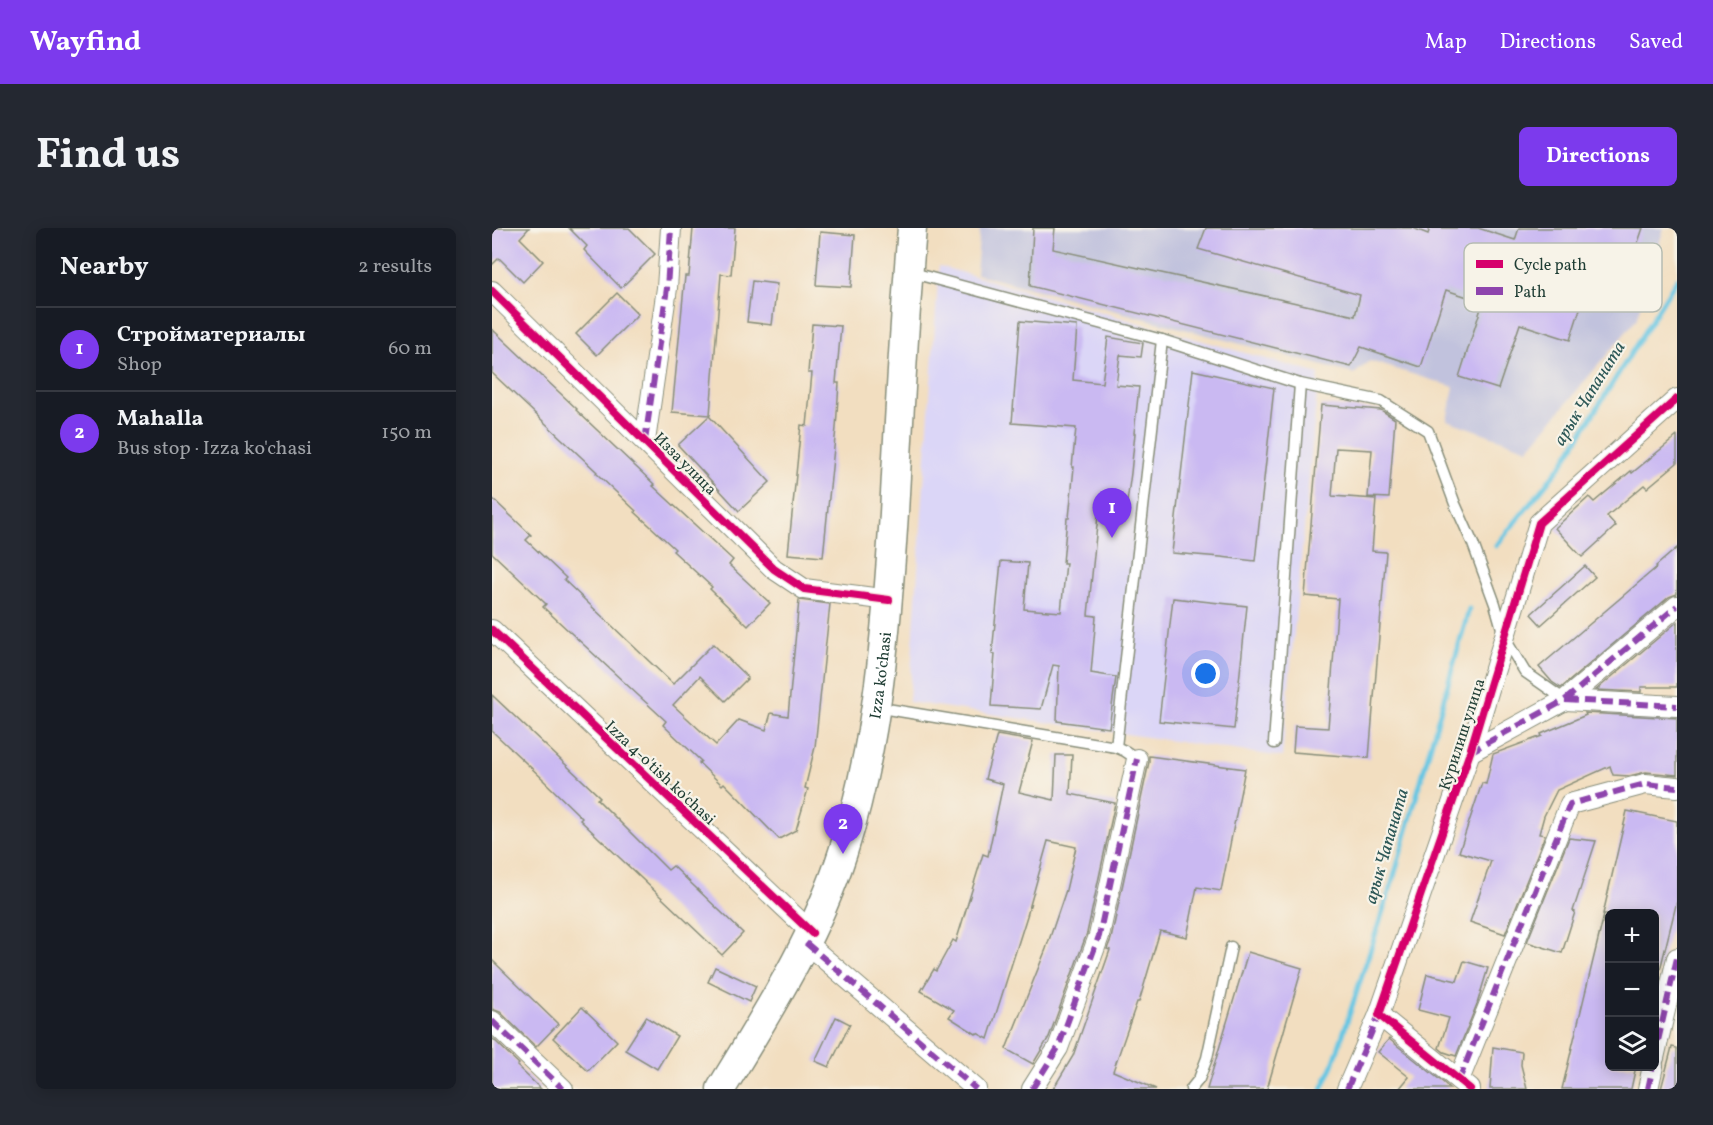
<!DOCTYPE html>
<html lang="en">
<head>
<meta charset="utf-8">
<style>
	:root { --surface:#171b24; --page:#242831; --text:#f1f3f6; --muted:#9ea1a6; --line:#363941; --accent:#7c3aed }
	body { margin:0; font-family:Vollkorn,serif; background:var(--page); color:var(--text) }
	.controls { position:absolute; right:18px; bottom:18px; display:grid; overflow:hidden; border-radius:9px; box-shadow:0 3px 15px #0003 }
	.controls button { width:54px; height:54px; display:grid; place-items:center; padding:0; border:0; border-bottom:2px solid var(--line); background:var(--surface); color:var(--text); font:30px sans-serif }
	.you { position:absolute; left:714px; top:446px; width:21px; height:21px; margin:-15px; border:4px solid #fff; border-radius:50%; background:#1a73e8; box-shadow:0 0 0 9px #1a73e833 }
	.badge { display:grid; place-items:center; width:39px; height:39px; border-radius:50%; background:var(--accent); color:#fff; font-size:20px; font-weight:700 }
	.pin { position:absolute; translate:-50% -50px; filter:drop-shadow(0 2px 3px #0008) }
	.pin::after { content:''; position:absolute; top:32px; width:21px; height:18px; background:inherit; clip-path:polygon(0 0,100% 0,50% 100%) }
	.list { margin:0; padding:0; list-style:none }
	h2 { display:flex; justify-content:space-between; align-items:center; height:78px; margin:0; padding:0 24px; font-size:26px }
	h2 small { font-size:20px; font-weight:400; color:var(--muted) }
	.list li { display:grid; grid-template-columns:39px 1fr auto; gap:18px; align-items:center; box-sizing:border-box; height:84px; padding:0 24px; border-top:2px solid var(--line) }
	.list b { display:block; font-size:22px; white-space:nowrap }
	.list p { margin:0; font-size:20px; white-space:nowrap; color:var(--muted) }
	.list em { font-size:20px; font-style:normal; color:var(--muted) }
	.icon { flex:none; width:33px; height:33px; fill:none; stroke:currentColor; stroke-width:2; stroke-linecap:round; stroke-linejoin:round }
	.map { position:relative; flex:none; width:1185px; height:861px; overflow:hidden; border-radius:9px }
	header { display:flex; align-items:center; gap:36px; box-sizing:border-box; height:84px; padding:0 30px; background:var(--accent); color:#fff }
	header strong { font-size:28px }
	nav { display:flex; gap:33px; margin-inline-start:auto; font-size:21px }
	.intro { display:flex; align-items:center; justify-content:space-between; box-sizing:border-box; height:144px; padding:0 36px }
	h1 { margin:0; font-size:42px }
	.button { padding:15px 27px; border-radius:9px; background:var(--accent); color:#fff; font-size:21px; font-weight:700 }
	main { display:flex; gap:36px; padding:0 36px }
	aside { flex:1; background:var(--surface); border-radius:9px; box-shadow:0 3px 15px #0003 }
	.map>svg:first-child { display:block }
	.built { fill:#dbd6f7 }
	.industrial { fill:#c1c2dd }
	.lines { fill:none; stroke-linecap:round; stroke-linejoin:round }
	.stream { stroke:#65c6e3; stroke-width:5 }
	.building { fill:#cab9f2 }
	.lane-casing { stroke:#888e7a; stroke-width:13 }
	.street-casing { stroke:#888e7a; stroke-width:22 }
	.secondary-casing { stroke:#888e7a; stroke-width:31 }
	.lane { stroke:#fff; stroke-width:10 }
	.street { stroke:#fff; stroke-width:20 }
	.secondary { stroke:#fff; stroke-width:28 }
	.quiet { stroke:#8e44ad; stroke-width:6; stroke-dasharray:12 6; stroke-linecap:butt }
	.cycleway-casing { stroke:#f7f3e8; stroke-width:11 }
	.cycleway { stroke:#d6006c; stroke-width:8 }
	.labels { text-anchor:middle; stroke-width:4.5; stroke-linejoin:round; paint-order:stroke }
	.street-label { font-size:16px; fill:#1f3d34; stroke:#f7f3e8 }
	.water-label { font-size:18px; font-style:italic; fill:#2d5857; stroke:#f7f3e8 }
	.key { fill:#f7f3e8; stroke:#b6bcb2; stroke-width:1.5 }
	.key-label { font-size:16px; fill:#1f3d34 }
</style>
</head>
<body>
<header>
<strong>Wayfind</strong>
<nav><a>Map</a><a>Directions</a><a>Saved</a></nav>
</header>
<div class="intro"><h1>Find us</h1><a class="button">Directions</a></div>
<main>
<aside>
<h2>Nearby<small>2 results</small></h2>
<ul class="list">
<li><span class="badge">1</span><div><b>Стройматериалы</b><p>Shop</p></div><em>60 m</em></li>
<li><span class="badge">2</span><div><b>Mahalla</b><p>Bus stop · Izza ko'chasi</p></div><em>150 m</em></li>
</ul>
</aside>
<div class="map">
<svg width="1185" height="861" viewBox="0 0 1185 861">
	<rect width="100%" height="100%" fill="#f7f3e8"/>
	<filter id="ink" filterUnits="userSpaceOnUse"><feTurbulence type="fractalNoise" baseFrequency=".0167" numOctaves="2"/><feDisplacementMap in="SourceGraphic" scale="12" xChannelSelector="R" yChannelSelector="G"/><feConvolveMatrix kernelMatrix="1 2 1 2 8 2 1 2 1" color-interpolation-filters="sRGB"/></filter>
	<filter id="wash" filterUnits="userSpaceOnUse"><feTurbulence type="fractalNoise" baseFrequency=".008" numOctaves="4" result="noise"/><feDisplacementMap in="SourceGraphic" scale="24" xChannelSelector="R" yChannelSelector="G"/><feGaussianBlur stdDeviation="1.35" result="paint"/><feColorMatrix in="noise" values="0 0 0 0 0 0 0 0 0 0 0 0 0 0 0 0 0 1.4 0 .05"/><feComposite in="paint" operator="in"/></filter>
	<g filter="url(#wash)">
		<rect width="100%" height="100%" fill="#f2dec0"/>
		<!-- built -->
		<path class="built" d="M 447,38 L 827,146 L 790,529 L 417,474 Z"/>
		<!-- industrial -->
		<path class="industrial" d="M 488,0 L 1172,0 L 1144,92 L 1036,221 L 955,192 L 962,159 L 878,133 L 862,146 L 484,46 Z"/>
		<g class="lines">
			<!-- stream -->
			<g class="stream">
				<path d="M 1004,318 L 1071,235 L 1185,51"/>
				<path d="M 830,861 L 841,837 L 901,652 L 977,381"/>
			</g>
		</g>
		<g id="blocks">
			<!-- building -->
			<g class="building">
				<path d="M 0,0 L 37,0 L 28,10 L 51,33 L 31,54 L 7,30 L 0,37 Z"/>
				<path d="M 77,0 L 137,0 L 163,26 L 129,60 L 92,22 L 95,18 Z"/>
				<path d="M 201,0 L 243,0 L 239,47 L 229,46 L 218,187 L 180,184 L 193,48 L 197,48 Z"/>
				<path d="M 541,0 L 563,0 L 561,21 L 863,88 L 868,67 L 706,21 L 714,0 L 921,0 L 936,6 L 938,0 L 986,0 L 1023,12 L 1027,0 L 1151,0 L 1128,67 L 1095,59 L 1078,112 L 1028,96 L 1006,161 L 967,149 L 991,74 L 954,62 L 929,139 L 869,119 L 859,139 L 538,58 Z"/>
				<path d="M 328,4 L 363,7 L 359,59 L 324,57 Z"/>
				<path d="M 260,53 L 285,56 L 280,97 L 255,94 Z"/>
				<path d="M 125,65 L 146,86 L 105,127 L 84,106 Z"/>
				<path d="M 528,93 L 585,98 L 581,152 L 610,155 L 616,109 L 651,115 L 649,129 L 628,127 L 624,157 L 647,159 L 642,205 L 643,205 L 639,245 L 633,289 L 606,287 L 596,387 L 604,388 L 599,445 L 624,449 L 617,500 L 565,493 L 567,438 L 561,437 L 549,481 L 499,478 L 503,426 L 500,426 L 509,333 L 536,335 L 532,381 L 569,384 L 574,335 L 571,335 L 575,290 L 577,290 L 582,239 L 580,239 L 584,200 L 520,195 Z"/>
				<path d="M 320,96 L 349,98 L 344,155 L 347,155 L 344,200 L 331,329 L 296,326 L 309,197 L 315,198 L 320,145 L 316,145 Z"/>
				<path d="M 0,101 L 85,181 L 84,182 L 163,257 L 161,258 L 241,332 L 237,337 L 278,375 L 256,398 L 218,361 L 220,359 L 181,323 L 183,321 L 143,284 L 144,283 L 104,245 L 105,244 L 0,145 Z"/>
				<path d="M 701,142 L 782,160 L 763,333 L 729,329 L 680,325 Z"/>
				<path d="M 829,177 L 889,182 L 903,191 L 897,270 L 876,269 L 880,222 L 844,220 L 840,268 L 884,271 L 880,323 L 894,324 L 877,530 L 801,524 L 803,498 L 836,500 L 846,371 L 813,368 Z"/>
				<path d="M 217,188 L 278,254 L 247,283 L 186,217 Z"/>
				<path d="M 1185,208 L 1185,235 L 1155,260 L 1152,257 L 1115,288 L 1124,298 L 1090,329 L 1063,300 L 1097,269 L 1102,274 L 1139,243 L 1140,245 Z"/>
				<path d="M 0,270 L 39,307 L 34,312 L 74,350 L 72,352 L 181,456 L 221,416 L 256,450 L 233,473 L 208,448 L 181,477 L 224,517 L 247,492 L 274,502 L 279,485 L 296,488 L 307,372 L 338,376 L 323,519 L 313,560 L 316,561 L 304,602 L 287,611 L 232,555 L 230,557 L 207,535 L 209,533 L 171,497 L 174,493 L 51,379 L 54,376 L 0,325 Z"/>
				<path d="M 1185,320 L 1185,366 L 1177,369 L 1069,460 L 1060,454 L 1047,439 L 1165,339 L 1164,338 Z"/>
				<path d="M 1093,338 L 1103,349 L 1049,397 L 1039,386 Z"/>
				<path d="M 681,370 L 755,378 L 742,501 L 667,493 Z"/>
				<path d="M 1185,394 L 1185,459 L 1149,459 L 1149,464 L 1104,462 Z"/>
				<path d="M 0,467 L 108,569 L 105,571 L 176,642 L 181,638 L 251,705 L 230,727 L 88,592 L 90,590 L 51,552 L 51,551 L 0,503 Z"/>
				<path d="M 1093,485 L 1185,490 L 1185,547 L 1154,544 L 1137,548 L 1121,547 L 1118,538 L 1065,562 L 1052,588 L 1047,606 L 1053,607 L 1013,706 L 978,694 L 999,633 L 967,624 L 990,555 L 994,556 L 1001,526 L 1050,508 L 1049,506 L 1094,487 Z"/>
				<path d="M 505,507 L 541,513 L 527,564 L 562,572 L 564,527 L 580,527 L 578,566 L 623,575 L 595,705 L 557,809 L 541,836 L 514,821 L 554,721 L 574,662 L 584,619 L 556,613 L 535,688 L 496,811 L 485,805 L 484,806 L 457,789 L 462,782 L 429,763 L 442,741 L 444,743 L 461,712 L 464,714 L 491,626 L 496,628 L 511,556 L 493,551 Z"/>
				<path d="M 657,528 L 753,541 L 729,663 L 705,659 L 695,709 L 668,703 L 647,774 L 645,774 L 621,843 L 664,861 L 561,861 L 581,828 L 618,722 L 615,721 L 619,711 L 657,534 Z"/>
				<path d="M 1135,583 L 1185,593 L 1185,673 L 1168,742 L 1162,742 L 1162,686 L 1111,686 Z"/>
				<path d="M 1077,610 L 1104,613 L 1081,683 L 1083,684 L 1070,725 L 1035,714 Z"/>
				<path d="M 1112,687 L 1118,687 L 1118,838 L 1144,838 L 1139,861 L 1070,861 Z"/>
				<path d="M 756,724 L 810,740 L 791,806 L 775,861 L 715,861 Z"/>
				<path d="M 0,732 L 66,796 L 44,819 L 8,784 L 0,781 Z"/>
				<path d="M 972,733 L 996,740 L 985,776 L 964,828 L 952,824 L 947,820 L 957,790 L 926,782 L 935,746 L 965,753 Z"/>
				<path d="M 223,739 L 264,758 L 257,774 L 216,754 Z"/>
				<path d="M 90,779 L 125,813 L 96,843 L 61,810 Z"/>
				<path d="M 154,789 L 185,808 L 165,841 L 133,822 Z"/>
				<path d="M 344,789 L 358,796 L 337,839 L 323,833 Z"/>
				<path d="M 0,810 L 27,836 L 25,838 L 49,861 L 0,861 Z"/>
				<path d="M 897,811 L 953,856 L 958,861 L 907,861 L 917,849 L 886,824 Z"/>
				<path d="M 1001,819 L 1030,824 L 1029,837 L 1035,861 L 998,861 Z"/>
				<path d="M 1180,819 L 1185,820 L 1185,861 L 1169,861 Z"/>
			</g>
		</g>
	</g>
	<g filter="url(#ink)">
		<use href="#blocks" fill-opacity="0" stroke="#888e7a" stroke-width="1.5"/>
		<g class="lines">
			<!-- lane casing -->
			<g class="lane-casing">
				<g id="lane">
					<path d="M 417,44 L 670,112 L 808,156 L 889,173 L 936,203 L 963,276 L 981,316 L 1003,376 L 1013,411 L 1033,444 L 1073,472"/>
					<path d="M 383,479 L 624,519 L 633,523 L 645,531"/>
					<path d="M 782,515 L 808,156"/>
					<path d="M 624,519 L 670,112"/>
					<path d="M 699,861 L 707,851 L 715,830 L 739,719"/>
				</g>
			</g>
			<!-- street casing -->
			<g class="street-casing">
				<g id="street">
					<path d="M 0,63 L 282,341 L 312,361 L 397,372"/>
					<path d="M 153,213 L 175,60 L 179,0"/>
					<path d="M 0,402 L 320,705"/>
					<path d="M 1073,472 L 1185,478"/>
					<path d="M 978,524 L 1073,472 L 1185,378"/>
					<path d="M 314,715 L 484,861"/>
					<path d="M 0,793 L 71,861"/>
					<path d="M 1162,830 L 1185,730"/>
					<path d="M 967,852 L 1078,576 L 1153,556 L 1185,559"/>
					<path d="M 540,861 L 566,820 L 607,708 L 645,531"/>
					<path d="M 855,861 L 887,787"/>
					<path d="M 978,861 L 887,787 L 978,524 L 1047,295 L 1185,171"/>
					<path d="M 1156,861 L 1161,838"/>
				</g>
			</g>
			<!-- secondary casing -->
			<g class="secondary-casing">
				<g id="secondary">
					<path id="s1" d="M 229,861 C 275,785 324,709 351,624 C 386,515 395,398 402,285 C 407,190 412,95 420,0"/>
				</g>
			</g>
			<!-- lane -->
			<use href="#lane" class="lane"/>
			<!-- street -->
			<use href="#street" class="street"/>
			<!-- secondary -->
			<use href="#secondary" class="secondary"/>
			<!-- quiet -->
			<g class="quiet">
				<path d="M 153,213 L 175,60 L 179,0"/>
				<path d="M 1073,472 L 1185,478"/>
				<path d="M 978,524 L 1073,472 L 1185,378"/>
				<path d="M 314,715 L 484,861"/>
				<path d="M 0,793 L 71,861"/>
				<path d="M 1162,830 L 1185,730"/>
				<path d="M 967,852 L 1078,576 L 1153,556 L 1185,559"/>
				<path d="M 540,861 L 566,820 L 607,708 L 645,531"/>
				<path d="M 855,861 L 887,787"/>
				<path d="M 1156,861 L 1161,838"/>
			</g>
			<!-- cycleway casing -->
			<g class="cycleway-casing">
				<g id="cycleway">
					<path d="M 0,63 L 282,341 L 312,361 L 397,372"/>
					<path d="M 0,402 L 320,705"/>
					<path d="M 978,861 L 887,787 L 978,524 L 1047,295 L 1185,171"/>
				</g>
			</g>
			<!-- cycleway -->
			<use href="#cycleway" class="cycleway"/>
		</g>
	</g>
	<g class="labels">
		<!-- street labels -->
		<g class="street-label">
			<text transform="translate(194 235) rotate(45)" y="6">Изза улица</text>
			<text dy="6" stroke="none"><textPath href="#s1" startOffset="448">Izza ko'chasi</textPath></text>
			<text transform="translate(969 506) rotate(-72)" y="6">Курилиш улица</text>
			<text transform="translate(169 544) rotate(43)" y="6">Izza 4-o'tish ko'chasi</text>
		</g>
		<!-- water labels -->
		<g class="water-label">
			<text transform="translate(1097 165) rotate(-58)" y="6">арык Чапаната</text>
			<text transform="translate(894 618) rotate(-74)" y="6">арык Чапаната</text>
		</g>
	</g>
	<!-- legend -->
	<rect x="972" y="15" width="198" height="69" rx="9" class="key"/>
	<rect x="984" y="32" width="27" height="8" fill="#d6006c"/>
	<rect x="984" y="59" width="27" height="8" fill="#8e44ad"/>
	<g class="key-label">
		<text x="1022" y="42">Cycle path</text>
		<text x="1022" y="69">Path</text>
	</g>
</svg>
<div class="controls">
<button>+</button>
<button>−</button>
<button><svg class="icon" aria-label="layers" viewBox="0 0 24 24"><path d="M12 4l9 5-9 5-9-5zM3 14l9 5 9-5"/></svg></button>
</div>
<div class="you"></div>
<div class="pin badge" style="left:620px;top:310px">1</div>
<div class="pin badge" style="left:351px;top:626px">2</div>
</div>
</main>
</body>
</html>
